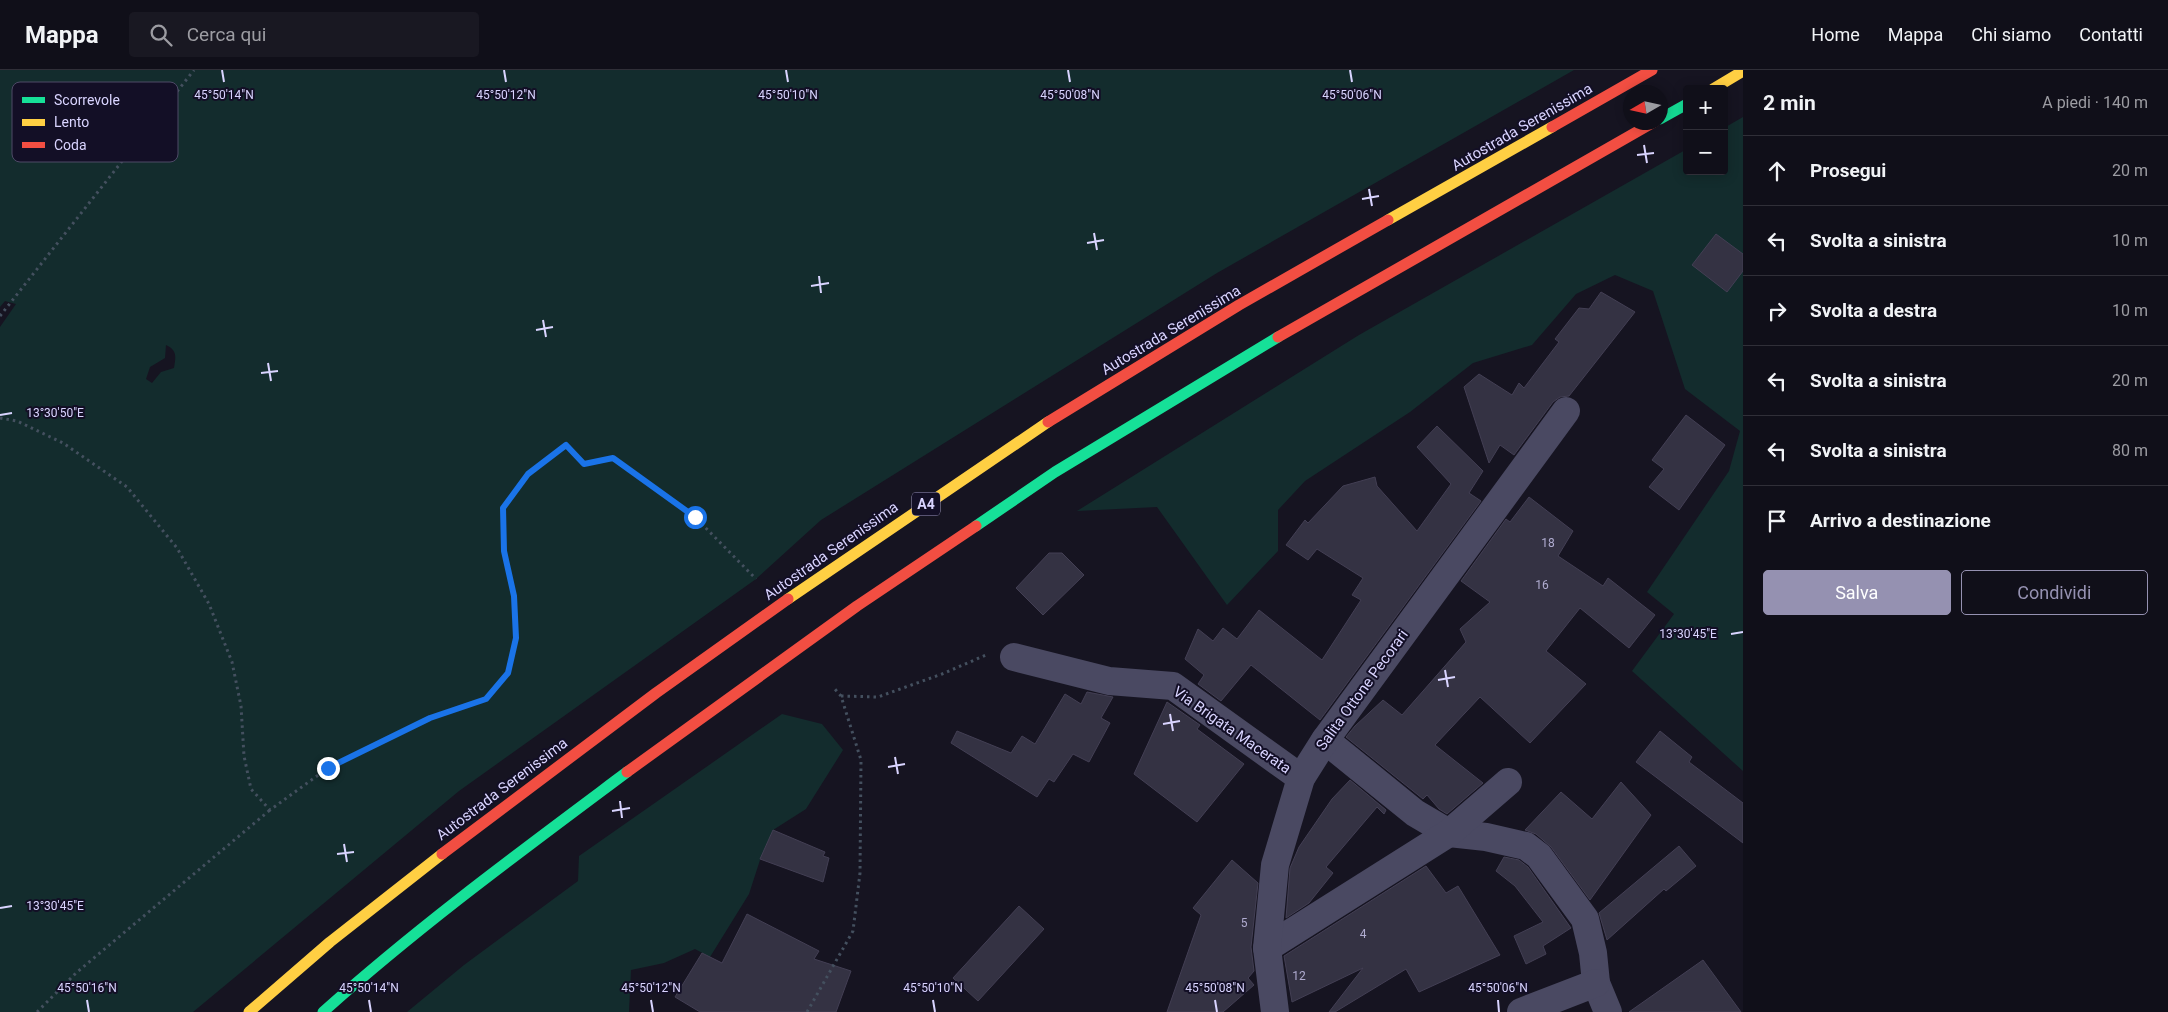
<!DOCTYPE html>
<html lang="it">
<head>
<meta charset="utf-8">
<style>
	:root { --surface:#100f19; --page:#191822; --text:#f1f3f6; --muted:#9c9ca2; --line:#302f38; --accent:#9591b1 }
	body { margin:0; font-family:Roboto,sans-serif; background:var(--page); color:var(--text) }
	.controls { position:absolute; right:15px; top:15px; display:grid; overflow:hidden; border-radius:5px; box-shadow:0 2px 12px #0003 }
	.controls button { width:45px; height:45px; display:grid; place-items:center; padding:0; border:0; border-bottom:1px solid var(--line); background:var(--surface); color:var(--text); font:25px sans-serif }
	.compass { position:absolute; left:1623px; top:15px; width:45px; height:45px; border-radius:50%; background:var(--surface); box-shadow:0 2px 12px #0003; rotate:261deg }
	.stop { position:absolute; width:15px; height:15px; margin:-11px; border:4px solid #1a73e8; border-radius:50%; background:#fff }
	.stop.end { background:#1a73e8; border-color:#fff; box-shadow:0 1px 5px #0008 }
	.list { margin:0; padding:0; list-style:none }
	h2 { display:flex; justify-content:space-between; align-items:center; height:65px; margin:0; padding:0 20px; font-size:21px }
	h2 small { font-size:16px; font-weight:400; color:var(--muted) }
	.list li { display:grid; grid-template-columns:32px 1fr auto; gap:15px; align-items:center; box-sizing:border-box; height:70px; padding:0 20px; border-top:1px solid var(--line) }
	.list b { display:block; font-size:19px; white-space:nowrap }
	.list em { font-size:16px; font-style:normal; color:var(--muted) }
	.actions { display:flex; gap:10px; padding:15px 20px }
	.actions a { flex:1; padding:11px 0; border:1px solid var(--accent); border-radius:5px; text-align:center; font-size:18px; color:var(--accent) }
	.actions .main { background:var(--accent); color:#fff }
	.icon { flex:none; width:28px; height:28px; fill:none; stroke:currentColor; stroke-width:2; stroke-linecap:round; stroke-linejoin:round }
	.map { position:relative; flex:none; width:1743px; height:942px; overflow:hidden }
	header { display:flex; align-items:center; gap:30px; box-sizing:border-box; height:70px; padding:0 25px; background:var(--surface); border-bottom:1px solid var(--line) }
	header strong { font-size:24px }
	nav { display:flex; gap:28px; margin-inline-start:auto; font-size:18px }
	.search { width:350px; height:45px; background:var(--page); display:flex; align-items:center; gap:12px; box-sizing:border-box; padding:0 18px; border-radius:5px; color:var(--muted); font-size:19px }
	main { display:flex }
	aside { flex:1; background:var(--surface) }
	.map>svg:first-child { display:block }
	.green { fill:#132c2d; fill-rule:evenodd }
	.building { fill:#343243; stroke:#433f54 }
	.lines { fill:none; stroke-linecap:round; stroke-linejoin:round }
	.path { stroke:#44505f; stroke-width:3; stroke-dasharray:2.5 4; stroke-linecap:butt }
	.street { stroke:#4a4962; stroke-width:28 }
	.fast { stroke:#16e098; stroke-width:11 }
	.slow { stroke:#ffcf43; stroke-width:11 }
	.jam { stroke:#f24e42; stroke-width:11 }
	.route { stroke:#1a73e8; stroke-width:6 }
	.ticks { fill:none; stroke:#d9d4ff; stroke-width:2 }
	.labels { text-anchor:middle; stroke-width:4; stroke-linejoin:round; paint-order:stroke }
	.number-label { font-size:12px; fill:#b0acd0 }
	.shield { fill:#130f26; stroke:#9e99be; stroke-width:1 }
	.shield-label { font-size:14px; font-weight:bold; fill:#d9d4ff }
	.street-label { font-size:15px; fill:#d9d4ff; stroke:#130f26 }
	.key { fill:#130f26; stroke:#4e4a67; stroke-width:1 }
	.key-label { font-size:14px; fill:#d9d4ff }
	.ticks-label { font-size:12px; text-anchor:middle; fill:#d9d4ff; stroke:#130f26; stroke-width:4; stroke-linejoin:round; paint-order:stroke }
</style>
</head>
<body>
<header>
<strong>Mappa</strong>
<div class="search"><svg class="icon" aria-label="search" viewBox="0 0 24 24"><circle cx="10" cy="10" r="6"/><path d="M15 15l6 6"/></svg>Cerca qui</div>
<nav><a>Home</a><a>Mappa</a><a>Chi siamo</a><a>Contatti</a></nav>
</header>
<main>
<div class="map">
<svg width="1743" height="942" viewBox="0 0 1743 942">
	<rect width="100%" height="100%" fill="#161421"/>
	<!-- green -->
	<g class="green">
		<path d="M 0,0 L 1574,0 L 1217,203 L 821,450 L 756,509 L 459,721 L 193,942 L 0,942 L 0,257 L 16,234 L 5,231 L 0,237 ZM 166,275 C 177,280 176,286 174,298 L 161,302 L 152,313 L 146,309 L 150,297 L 165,288 Z"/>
		<path d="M 1743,47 L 1743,701 L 1632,601 L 1674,544 L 1647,522 L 1729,401 L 1740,361 L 1685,319 L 1653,221 L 1615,205 L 1576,224 L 1532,275 L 1473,293 L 1410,342 L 1305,411 L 1278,440 L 1278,481 L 1227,535 L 1157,437 L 1077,441 L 1359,265 L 1687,79 L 1687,101 L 1724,101 L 1724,58 Z"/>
		<path d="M 782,644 L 822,654 L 843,680 L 806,739 L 773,760 L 760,790 L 749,824 L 710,887 L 695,879 L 664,893 L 631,900 L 629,942 L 407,942 L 464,895 L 578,811 L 579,786 Z"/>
	</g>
	<!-- building -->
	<g class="building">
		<path d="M 1716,164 L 1743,184 L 1743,201 L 1727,222 L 1692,195 Z"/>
		<path d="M 1601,222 L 1635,242 L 1569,326 L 1560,327 L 1553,332 L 1514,385 L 1500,375 L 1489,393 L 1464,317 L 1479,304 L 1512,325 L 1519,313 L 1524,318 L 1559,272 L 1555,269 L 1579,238 L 1589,239 Z"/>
		<path d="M 1686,345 L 1725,375 L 1679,440 L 1649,417 L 1664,399 L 1652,390 Z"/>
		<path d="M 1437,356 L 1483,401 L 1469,423 L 1481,431 L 1320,650 L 1251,595 L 1221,631 L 1198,614 L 1204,605 L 1185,589 L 1198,559 L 1213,571 L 1223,558 L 1237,569 L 1259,540 L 1322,590 L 1361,530 L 1352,525 L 1363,508 L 1317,479 L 1308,490 L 1286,475 L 1305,450 L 1308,453 L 1343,416 L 1375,407 L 1377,416 L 1417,461 L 1451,414 L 1417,377 Z"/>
		<path d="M 1529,427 L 1573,461 L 1558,486 L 1603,516 L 1608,508 L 1655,545 L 1629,578 L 1580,538 L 1546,581 L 1586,614 L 1530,673 L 1480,627 L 1435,675 L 1483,713 L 1447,744 L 1439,739 L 1427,725 L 1423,729 L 1346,667 L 1355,656 L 1383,630 L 1402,645 L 1466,572 L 1460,559 L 1490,532 L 1461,511 L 1506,449 L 1510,452 Z"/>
		<path d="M 1049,483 L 1062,483 L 1084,505 L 1043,545 L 1016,518 Z"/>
		<path d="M 1087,622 L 1113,627 L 1101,648 L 1110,653 L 1089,692 L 1073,684 L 1054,712 L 1049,709 L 1037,727 L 951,673 L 957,661 L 1011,683 L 1022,666 L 1035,674 L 1065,624 L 1081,634 Z"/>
		<path d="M 1167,632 L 1200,655 L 1197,659 L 1244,694 L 1197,752 L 1134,704 Z"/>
		<path d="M 1660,661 L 1692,687 L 1689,692 L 1743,733 L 1743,773 L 1636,692 Z"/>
		<path d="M 1350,710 L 1386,740 L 1384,744 L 1377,737 L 1326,797 L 1333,803 L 1309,833 L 1286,848 L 1290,798 L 1299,777 L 1332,729 Z"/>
		<path d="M 1621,712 L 1651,745 L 1590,830 L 1551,777 L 1536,764 L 1525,760 L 1561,722 L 1592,749 Z"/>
		<path d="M 773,760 L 825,782 L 823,786 L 829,788 L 823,812 L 760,789 Z"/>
		<path d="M 1679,776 L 1696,796 L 1666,821 L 1664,819 L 1607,870 L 1599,843 Z"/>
		<path d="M 1504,787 L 1519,790 L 1528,797 L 1571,858 L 1543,876 L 1546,884 L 1526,894 L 1514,866 L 1543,852 L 1515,816 L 1496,801 Z"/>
		<path d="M 1232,790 L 1258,813 L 1251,877 L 1254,901 L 1248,908 L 1254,915 L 1223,942 L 1167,942 L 1201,845 L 1193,838 Z"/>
		<path d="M 1426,796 L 1446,823 L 1458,816 L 1500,885 L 1419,922 L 1406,899 L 1335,942 L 1329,942 L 1363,898 L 1292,932 L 1284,886 Z"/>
		<path d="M 1019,836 L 1044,859 L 978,931 L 953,908 Z"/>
		<path d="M 747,844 L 819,881 L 814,889 L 851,901 L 836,942 L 700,942 L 675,927 L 702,883 L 722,893 Z"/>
		<path d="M 1703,890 L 1741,942 L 1629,942 Z"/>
	</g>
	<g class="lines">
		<!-- path -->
		<g class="path">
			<path d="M 0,246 L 194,0"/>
			<path d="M 0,348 L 17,351 L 63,373 L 127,417 L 177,478 L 209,534 L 232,592 L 241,636 L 244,686 L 251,719 L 270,740 L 328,698 L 430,648 L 486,629 L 508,603 L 516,569 L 515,527 L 504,481 L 503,438 L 528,404 L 566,375 L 585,394 L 613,389 L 695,447 L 756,509"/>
			<path d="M 841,626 L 878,627 L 942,604 L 986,585"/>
			<path d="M 37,942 L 76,903 L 270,740"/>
			<path d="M 807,942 L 853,861 L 860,803 L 861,690 L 841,626 L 833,617"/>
		</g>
		<!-- street -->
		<g class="street">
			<path d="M 1014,587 L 1109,611 L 1173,616 L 1301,708"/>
			<path d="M 1325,670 L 1415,743 L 1449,763 L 1486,767 L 1526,776 L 1539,786 L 1585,849 L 1593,883 L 1596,913 L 1608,942"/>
			<path d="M 1267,878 L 1449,763 L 1508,712"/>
			<path d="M 1275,942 L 1267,878 L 1275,795 L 1301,708 L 1325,670 L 1566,341"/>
			<path d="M 1521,942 L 1596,913"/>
		</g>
		<!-- fast -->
		<g class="fast">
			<path d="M 1660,49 L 1687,34"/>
			<path d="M 976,456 L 1055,402 L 1278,267"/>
			<path d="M 323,942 C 419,856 524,779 627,702"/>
		</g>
		<!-- slow -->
		<g class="slow">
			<path d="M 1713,19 L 1743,1"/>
			<path d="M 1388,150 L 1552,57"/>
			<path d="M 788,529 L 1048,352"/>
			<path d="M 249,942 L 330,872 L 442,784"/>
		</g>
		<!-- jam -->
		<g class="jam">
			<path d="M 1552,57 L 1652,0"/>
			<path d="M 1278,267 L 1654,52"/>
			<path d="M 1048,352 L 1239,235 L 1388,150"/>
			<path d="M 627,702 L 857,536 L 976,456"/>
			<path d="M 442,784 L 656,623 L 788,529"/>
		</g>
	</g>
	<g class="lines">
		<!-- route -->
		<path class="route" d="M 328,698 L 430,648 L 486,629 L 508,603 L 516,568 L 514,526 L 504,481 L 503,438 L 528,404 L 566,375 L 584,394 L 613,388 L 695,447"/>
	</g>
	<!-- ticks -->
	<path class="ticks" d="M 222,0 L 224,12M 504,0 L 506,12M 786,0 L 788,12M 1068,0 L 1070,12M 1350,0 L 1352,12M 1644,75 L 1647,93M 1637,85 L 1654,83M 1369,119 L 1372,136M 1362,129 L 1379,126M 1094,163 L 1097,180M 1087,173 L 1104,170M 819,206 L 821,223M 811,216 L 829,213M 543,250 L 546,267M 536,260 L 553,257M 268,293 L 271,311M 261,303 L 278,301M 0,345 L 12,343M 1731,564 L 1743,562M 1445,600 L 1448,617M 1438,610 L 1455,607M 1170,644 L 1173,661M 1163,654 L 1180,651M 895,687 L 898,704M 888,697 L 905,694M 620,731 L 622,748M 612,741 L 630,738M 344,774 L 347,792M 337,784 L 354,782M 0,838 L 12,836M 87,930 L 89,942M 369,930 L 371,942M 651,930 L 653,942M 933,930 L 935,942M 1215,930 L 1217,942M 1498,930 L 1499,942"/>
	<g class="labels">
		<!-- number labels -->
		<g class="number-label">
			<text x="1548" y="477">18</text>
			<text x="1542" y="519">16</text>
			<text x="1244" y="857">5</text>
			<text x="1363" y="868">4</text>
			<text x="1299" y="910">12</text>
		</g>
		<!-- shield labels -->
		<rect class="shield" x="912" y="422.5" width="28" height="23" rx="4"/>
		<g class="shield-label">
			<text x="926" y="439">A4</text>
		</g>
		<!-- street labels -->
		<g class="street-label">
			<text transform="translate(1522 57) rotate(-30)" y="5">Autostrada Serenissima</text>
			<text transform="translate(1171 260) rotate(-31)" y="5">Autostrada Serenissima</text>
			<text transform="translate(831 481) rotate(-35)" y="5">Autostrada Serenissima</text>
			<text transform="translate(1362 620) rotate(-54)" y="5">Salita Ottone Pecorari</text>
			<text transform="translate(1232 660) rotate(35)" y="5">Via Brigata Macerata</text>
			<text transform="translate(502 719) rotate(-37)" y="5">Autostrada Serenissima</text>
		</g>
	</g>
	<!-- legend -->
	<rect x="12" y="12" width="166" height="80" rx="8" class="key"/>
	<rect x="22" y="27" width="23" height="6" fill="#16e098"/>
	<rect x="22" y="49" width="23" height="7" fill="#ffcf43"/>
	<rect x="22" y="72" width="23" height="6" fill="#f24e42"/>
	<g class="key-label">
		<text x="54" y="35">Scorrevole</text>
		<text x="54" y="57">Lento</text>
		<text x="54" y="80">Coda</text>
	</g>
	<g class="ticks-label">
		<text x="224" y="29">45°50'14"N</text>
		<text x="506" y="29">45°50'12"N</text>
		<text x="788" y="29">45°50'10"N</text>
		<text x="1070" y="29">45°50'08"N</text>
		<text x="1352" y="29">45°50'06"N</text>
		<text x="55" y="347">13°30'50"E</text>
		<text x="1688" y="568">13°30'45"E</text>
		<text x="55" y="840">13°30'45"E</text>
		<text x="87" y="922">45°50'16"N</text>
		<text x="369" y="922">45°50'14"N</text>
		<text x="651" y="922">45°50'12"N</text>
		<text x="933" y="922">45°50'10"N</text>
		<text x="1215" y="922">45°50'08"N</text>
		<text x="1498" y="922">45°50'06"N</text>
	</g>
</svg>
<div class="controls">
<button>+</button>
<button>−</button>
</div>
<svg class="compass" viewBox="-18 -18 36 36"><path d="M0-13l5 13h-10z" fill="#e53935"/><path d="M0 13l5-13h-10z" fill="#9c9ca2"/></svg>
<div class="stop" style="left:695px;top:447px"></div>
<div class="stop end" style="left:328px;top:698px"></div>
</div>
<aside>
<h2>2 min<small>A piedi · 140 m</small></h2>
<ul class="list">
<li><svg class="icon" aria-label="ahead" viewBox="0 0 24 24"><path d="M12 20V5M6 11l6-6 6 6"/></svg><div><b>Prosegui</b></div><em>20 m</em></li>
<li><svg class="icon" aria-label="left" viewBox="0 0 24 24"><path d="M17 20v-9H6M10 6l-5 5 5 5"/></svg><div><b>Svolta a sinistra</b></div><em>10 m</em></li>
<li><svg class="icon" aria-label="right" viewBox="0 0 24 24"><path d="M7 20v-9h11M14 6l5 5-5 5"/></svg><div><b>Svolta a destra</b></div><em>10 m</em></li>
<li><svg class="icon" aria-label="left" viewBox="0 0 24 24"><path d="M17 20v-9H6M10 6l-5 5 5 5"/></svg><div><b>Svolta a sinistra</b></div><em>20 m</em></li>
<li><svg class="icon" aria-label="left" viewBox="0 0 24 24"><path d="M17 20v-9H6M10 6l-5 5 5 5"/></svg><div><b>Svolta a sinistra</b></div><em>80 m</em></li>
<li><svg class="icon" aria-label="arrive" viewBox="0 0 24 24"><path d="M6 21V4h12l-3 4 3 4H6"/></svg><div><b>Arrivo a destinazione</b></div></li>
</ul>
<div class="actions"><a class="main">Salva</a><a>Condividi</a></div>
</aside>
</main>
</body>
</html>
